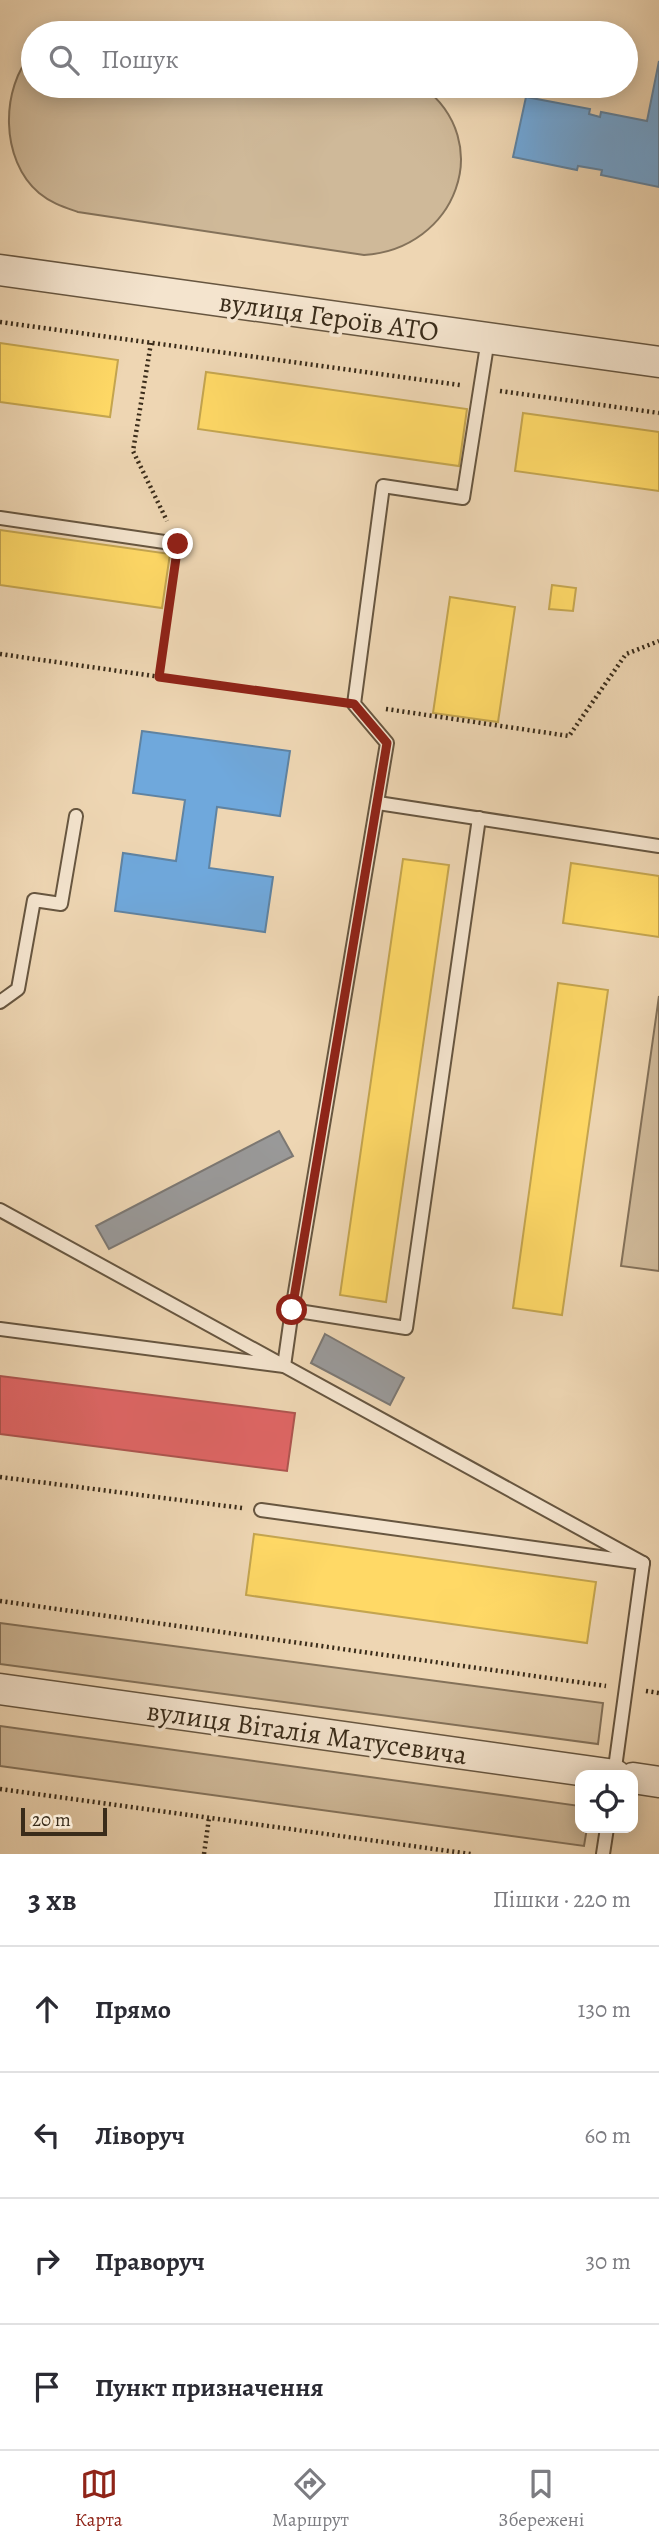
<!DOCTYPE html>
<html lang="uk">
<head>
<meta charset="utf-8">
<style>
	:root { --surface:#fff; --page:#f7f7f7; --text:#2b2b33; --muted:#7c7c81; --line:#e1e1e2; --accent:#8f2418 }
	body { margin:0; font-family:Alegreya,serif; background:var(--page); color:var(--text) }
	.controls { position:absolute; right:21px; bottom:21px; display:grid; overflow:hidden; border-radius:14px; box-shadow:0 4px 18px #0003 }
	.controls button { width:63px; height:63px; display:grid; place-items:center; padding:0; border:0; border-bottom:2px solid var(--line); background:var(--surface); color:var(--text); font:35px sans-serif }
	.scale { position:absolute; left:21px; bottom:18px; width:86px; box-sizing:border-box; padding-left:7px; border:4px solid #3a2c1a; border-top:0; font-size:19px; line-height:24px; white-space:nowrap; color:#3a2c1a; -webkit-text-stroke:5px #f4e4ce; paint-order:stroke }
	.stop { position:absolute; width:21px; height:21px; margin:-16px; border:5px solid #8f2418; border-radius:50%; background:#fff }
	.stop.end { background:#8f2418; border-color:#fff; box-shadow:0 2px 7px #0008 }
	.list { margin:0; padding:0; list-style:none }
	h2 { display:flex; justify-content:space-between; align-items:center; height:91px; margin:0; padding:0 28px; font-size:30px }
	h2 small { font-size:23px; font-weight:400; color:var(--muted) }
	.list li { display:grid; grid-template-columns:46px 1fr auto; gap:21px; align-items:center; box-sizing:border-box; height:126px; padding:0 28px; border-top:2px solid var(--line) }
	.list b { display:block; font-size:26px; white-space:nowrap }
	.list em { font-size:23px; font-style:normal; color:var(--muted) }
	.icon { flex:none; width:38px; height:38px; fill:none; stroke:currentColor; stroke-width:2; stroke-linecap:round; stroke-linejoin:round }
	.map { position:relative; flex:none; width:659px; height:1854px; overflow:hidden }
	.search { position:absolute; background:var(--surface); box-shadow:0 4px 18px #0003; left:21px; right:21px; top:21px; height:77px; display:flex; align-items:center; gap:18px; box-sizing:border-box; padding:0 24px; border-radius:38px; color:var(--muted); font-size:26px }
	.sheet { height:595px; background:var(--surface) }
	nav { display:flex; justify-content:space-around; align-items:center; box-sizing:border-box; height:98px; border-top:2px solid var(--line); background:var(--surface); font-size:19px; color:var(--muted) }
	nav a { display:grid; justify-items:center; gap:4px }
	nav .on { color:var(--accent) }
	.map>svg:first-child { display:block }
	.green { fill:#cfb999; stroke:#84725a; stroke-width:2 }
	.homes { fill:#ffd966; stroke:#c4a54f; stroke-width:2 }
	.shops { fill:#e06666; stroke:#ae554f; stroke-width:2 }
	.schools { fill:#6fa8dc; stroke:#5f83a2; stroke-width:2 }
	.industry { fill:#999; stroke:#7c7873; stroke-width:2 }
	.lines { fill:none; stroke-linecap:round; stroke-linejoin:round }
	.service-casing { stroke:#675640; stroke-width:16 }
	.tertiary-casing { stroke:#675640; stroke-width:33 }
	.path { stroke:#3a2c1a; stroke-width:4.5; stroke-dasharray:2 3.5; stroke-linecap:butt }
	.service { stroke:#f4e4ce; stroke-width:12 }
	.tertiary { stroke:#f4e4ce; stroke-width:30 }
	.route { stroke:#8f2418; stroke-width:9 }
	.labels { text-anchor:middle; stroke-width:7; stroke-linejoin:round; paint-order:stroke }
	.street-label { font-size:28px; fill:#3a2c1a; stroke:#f4e4ce }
</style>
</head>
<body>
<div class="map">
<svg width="659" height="1854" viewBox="0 0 659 1854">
	<rect width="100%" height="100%" fill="#eed6b3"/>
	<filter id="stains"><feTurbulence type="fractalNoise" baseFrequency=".00286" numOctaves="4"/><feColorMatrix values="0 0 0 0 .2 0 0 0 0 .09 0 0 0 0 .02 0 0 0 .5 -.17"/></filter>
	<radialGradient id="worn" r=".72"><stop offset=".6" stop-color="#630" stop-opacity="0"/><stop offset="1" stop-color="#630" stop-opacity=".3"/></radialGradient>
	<!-- green -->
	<g class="green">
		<path d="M 104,25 L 158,33 L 61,33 L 80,27 Z"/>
		<path d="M 33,52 L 33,86 L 422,86 C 497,142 456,249 364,255 L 78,212 C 64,207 51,203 39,193 C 0,160 0,88 33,52 Z"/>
		<path d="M 659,996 L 659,1271 L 621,1266 Z"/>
		<path d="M 0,1623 L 603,1703 L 598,1744 L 0,1664 Z"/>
		<path d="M 0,1726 L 580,1806 L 580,1828 L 587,1828 L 584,1846 L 0,1766 Z"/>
	</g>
	<!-- homes -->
	<g class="homes">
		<path d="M 0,343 L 118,360 L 110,417 L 0,402 Z"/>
		<path d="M 206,372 L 467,409 L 459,466 L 198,429 Z"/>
		<path d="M 523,413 L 659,432 L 659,491 L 515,471 Z"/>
		<path d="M 0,530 L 170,554 L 162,608 L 0,585 Z"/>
		<path d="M 552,585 L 576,588 L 573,611 L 549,609 Z"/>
		<path d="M 450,597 L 515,607 L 498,722 L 433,713 Z"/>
		<path d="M 403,859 L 449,865 L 386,1302 L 340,1295 Z"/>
		<path d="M 571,863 L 659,876 L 659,937 L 563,923 Z"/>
		<path d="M 558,983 L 608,990 L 562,1315 L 513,1308 Z"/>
		<path d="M 254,1534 L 596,1582 L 587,1643 L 246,1595 Z"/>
	</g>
	<!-- shops -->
	<path class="shops" d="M 0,1376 L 295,1413 L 287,1471 L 0,1434 Z"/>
	<!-- schools -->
	<g class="schools">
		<path d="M 659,61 L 659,187 L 601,175 L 602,170 L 578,166 L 577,170 L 513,157 L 526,97 L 590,109 L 589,114 L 600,117 L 601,112 L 647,121 Z"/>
		<path d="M 142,731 L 290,751 L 280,816 L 217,807 L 209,868 L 273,877 L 265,932 L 115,911 L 123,853 L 176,861 L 185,800 L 133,793 Z"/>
	</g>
	<!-- industry -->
	<g class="industry">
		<path d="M 279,1131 L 293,1156 L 109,1249 L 96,1226 Z"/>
		<path d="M 325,1334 L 404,1378 L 390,1405 L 311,1363 Z"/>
	</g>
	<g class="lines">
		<!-- service casing -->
		<g class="service-casing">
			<g id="service">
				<path d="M 0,518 L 178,544"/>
				<path d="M 378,803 L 659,846"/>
				<path d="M 479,818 L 406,1328 L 292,1310 L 387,743 L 354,704 L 383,486 L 463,498 L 488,339"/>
				<path d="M 0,1002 L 18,989 L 34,900 L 61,904 L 76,816"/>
				<path d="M 0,1210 L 643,1563"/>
				<path d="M 0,1329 L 284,1366 L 292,1310"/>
				<path d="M 261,1510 L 636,1562"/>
				<path d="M 614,1775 L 643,1563"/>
				<path d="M 603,1854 L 607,1828"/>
			</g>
		</g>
		<!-- tertiary casing -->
		<g class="tertiary-casing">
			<g id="tertiary">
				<path d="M 0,270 L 659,362"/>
				<path d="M 0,1689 L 615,1775"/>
				<path d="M 633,1778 L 659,1782"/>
			</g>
		</g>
		<!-- path -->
		<g class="path">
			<path d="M 0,322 L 460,385"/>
			<path d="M 151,343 L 133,451 L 167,521"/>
			<path d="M 500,391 L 659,413"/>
			<path d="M 0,654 L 335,702"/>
			<path d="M 159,677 L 176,562"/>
			<path d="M 386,709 L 569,736 L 626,654 L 659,641"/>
			<path d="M 0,1477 L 242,1508"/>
			<path d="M 0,1601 L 606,1686"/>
			<path d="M 646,1691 L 659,1693"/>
			<path d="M 0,1789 L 471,1854"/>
			<path d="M 204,1854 L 209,1818"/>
		</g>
		<!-- service -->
		<use href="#service" class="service"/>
		<!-- tertiary -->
		<use href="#tertiary" class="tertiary"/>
	</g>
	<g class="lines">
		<!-- route -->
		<path class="route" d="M 178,544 L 159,677 L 354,704 L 387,743 L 292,1310"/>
	</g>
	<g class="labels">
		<!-- street labels -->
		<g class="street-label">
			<text transform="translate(329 316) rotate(8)" y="10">вулиця Героїв АТО</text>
			<text transform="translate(307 1732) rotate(8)" y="10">вулиця Віталія Матусевича</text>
		</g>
	</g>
	<rect width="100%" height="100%" filter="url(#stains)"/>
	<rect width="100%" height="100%" fill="url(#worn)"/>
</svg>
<div class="controls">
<button><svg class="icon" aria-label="locate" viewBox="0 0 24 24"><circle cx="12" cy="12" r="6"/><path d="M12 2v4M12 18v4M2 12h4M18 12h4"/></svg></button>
</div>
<div class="scale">20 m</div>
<div class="stop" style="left:292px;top:1310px"></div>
<div class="stop end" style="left:178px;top:544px"></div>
<div class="search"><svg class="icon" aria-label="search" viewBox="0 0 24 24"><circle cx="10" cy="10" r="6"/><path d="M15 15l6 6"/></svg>Пошук</div>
</div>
<section class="sheet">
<h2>3 хв<small>Пішки · 220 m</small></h2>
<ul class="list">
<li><svg class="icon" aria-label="ahead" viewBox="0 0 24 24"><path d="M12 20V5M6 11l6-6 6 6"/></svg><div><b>Прямо</b></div><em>130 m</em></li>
<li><svg class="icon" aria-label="left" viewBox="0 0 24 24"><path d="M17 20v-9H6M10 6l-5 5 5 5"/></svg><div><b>Ліворуч</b></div><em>60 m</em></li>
<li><svg class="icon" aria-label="right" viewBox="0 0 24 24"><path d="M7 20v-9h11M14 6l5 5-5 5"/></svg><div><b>Праворуч</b></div><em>30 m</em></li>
<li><svg class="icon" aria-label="arrive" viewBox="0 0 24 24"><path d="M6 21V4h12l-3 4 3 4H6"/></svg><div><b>Пункт призначення</b></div></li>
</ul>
</section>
<nav>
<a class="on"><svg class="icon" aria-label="map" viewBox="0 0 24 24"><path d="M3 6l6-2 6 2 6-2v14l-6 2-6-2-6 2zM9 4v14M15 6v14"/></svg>Карта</a>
<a><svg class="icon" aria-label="directions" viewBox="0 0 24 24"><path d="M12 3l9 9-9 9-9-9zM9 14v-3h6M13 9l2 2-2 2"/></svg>Маршрут</a>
<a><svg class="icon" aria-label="saved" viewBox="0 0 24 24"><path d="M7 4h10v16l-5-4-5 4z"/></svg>Збережені</a>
</nav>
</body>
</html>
